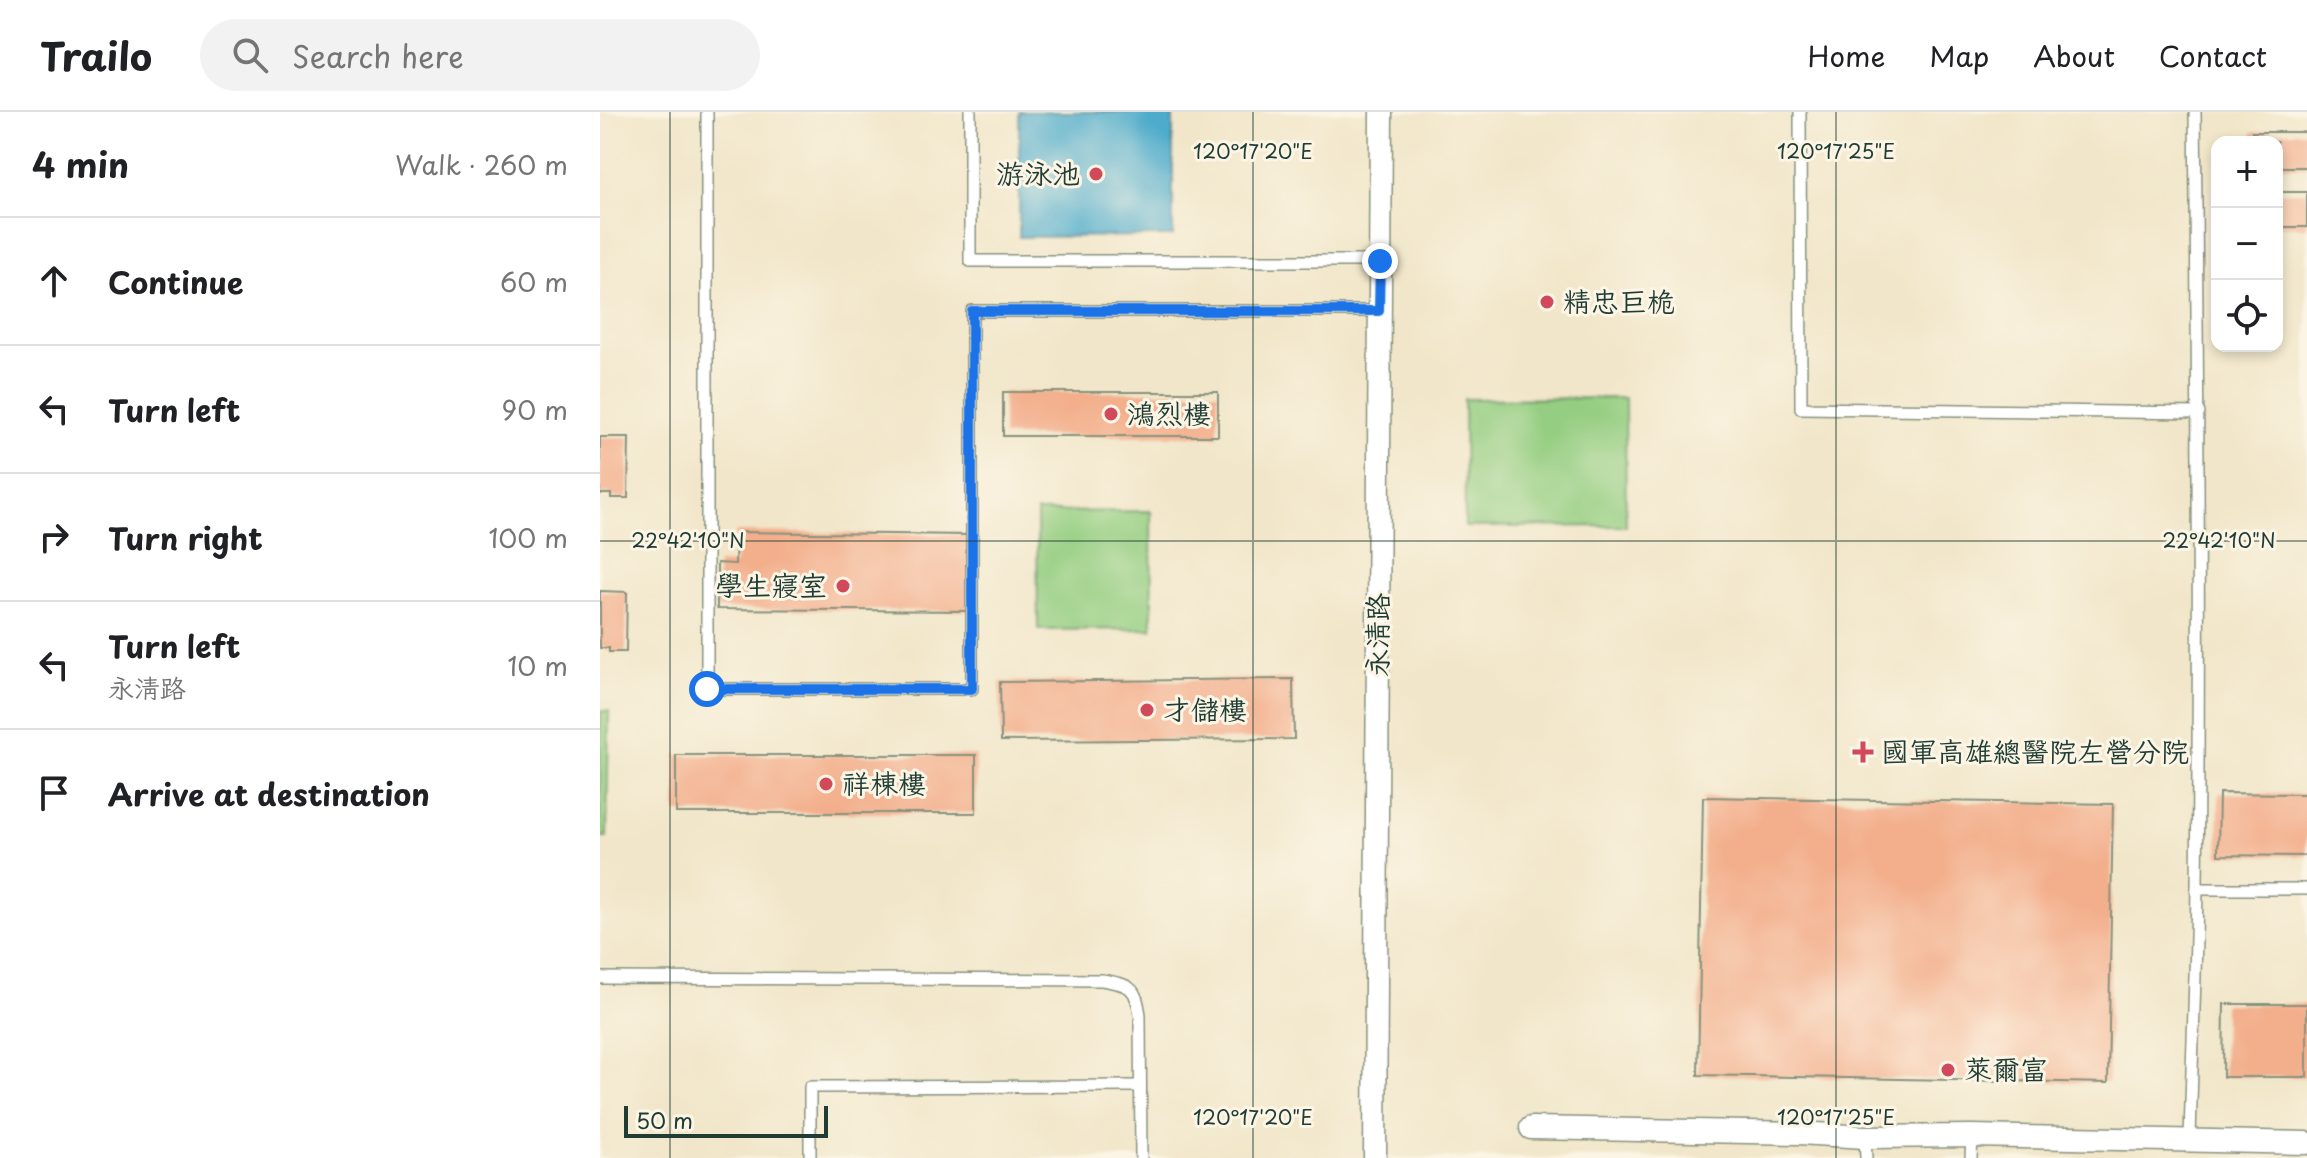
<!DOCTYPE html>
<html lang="en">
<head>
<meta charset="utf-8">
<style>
	:root { --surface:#fff; --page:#f2f2f2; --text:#202124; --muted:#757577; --line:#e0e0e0 }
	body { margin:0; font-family:"Playpen Sans","LXGW WenKai TC",sans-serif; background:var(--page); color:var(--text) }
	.controls { position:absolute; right:24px; top:24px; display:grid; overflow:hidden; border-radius:16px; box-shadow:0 4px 12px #0003 }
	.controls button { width:72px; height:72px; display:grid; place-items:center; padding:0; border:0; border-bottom:2px solid var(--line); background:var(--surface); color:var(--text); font:40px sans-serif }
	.scale { position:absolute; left:24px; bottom:20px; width:204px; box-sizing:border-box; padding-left:8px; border:4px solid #1f3d34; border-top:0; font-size:22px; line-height:28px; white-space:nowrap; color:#1f3d34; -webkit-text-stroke:6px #fcf5e5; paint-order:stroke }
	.stop { position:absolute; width:24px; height:24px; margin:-18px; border:6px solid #1a73e8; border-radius:50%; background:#fff }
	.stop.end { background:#1a73e8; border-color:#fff; box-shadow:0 2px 8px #0008 }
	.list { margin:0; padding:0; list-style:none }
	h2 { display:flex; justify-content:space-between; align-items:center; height:104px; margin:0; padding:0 32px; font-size:34px }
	h2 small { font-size:26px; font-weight:400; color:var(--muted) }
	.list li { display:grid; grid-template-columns:52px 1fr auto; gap:24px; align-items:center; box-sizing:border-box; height:128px; padding:0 32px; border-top:2px solid var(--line) }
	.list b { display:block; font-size:30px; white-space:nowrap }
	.list p { margin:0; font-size:26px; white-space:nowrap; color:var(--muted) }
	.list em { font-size:26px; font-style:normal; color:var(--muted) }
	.icon { flex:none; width:44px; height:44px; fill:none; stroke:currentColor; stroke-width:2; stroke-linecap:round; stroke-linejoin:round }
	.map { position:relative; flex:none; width:1707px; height:1046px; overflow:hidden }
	header { display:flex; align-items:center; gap:48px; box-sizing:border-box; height:112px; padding:0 40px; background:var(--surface); border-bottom:2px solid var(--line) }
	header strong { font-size:38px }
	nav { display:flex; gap:44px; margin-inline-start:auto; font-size:28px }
	.search { width:560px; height:72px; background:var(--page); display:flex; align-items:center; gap:20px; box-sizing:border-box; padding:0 28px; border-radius:44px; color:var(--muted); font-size:30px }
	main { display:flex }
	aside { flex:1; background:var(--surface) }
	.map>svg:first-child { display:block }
	.green { fill:#95ce82; stroke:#5a865b; stroke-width:2 }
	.water { fill:#4dabcb; stroke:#367480; stroke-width:2 }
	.building { fill:#f3af8c }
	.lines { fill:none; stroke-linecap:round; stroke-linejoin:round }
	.service-casing { stroke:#88927e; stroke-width:14 }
	.minor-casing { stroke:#88927e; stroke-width:25 }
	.service { stroke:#fff; stroke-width:11 }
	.minor { stroke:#fff; stroke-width:22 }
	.route { stroke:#1a73e8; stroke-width:10 }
	.ticks { fill:none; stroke:#1f3d34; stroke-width:2; stroke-opacity:0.45 }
	.poi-dot { fill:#d1495b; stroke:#fcf5e5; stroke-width:3 }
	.labels { text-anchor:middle; stroke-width:6; stroke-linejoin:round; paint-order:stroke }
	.poi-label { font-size:28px; fill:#1f3d34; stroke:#fcf5e5; text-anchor:start }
	.street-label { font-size:28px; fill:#1f3d34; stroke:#fcf5e5 }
	.ticks-label { font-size:20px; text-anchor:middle; fill:#1f3d34; stroke:#fcf5e5; stroke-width:6; stroke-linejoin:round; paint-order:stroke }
</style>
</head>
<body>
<header>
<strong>Trailo</strong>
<div class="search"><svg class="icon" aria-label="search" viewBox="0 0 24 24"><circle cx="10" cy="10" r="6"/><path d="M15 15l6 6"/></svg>Search here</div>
<nav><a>Home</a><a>Map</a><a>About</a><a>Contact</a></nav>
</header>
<main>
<aside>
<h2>4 min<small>Walk · 260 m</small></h2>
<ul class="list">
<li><svg class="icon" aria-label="ahead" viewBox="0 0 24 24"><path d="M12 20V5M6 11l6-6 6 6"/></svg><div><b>Continue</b></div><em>60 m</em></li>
<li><svg class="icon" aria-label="left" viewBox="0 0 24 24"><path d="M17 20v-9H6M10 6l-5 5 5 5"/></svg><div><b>Turn left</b></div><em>90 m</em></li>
<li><svg class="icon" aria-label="right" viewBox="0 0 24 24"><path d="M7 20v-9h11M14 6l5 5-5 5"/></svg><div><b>Turn right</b></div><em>100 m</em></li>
<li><svg class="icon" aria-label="left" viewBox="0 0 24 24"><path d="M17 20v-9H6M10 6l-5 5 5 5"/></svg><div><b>Turn left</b><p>永清路</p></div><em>10 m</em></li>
<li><svg class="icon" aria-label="arrive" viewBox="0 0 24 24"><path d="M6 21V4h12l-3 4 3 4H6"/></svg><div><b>Arrive at destination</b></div></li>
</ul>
</aside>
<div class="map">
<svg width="1707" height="1046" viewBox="0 0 1707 1046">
	<rect width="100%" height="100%" fill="#fcf5e5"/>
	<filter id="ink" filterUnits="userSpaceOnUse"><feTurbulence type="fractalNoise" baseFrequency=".0125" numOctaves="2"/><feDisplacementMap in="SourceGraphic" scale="16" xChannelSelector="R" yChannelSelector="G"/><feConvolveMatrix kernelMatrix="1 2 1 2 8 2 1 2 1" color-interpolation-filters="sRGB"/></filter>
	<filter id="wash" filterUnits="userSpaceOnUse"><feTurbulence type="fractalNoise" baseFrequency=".006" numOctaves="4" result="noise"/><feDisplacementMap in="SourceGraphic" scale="32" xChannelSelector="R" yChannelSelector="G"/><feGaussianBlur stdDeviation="1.8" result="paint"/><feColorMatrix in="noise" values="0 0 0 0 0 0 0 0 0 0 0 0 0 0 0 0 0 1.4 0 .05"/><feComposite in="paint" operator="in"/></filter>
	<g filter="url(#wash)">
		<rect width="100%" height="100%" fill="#f1e6c9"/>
		<!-- green -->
		<g class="green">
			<path d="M 1025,286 L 1026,414 L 865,415 L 864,287 Z"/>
			<path d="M 551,399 L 552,517 L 438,518 L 437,400 Z"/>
			<path d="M 0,599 L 9,599 L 7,725 L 0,725 Z"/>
		</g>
		<!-- water -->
		<path class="water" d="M 419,0 L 573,0 L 573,124 L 419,125 Z"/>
		<g id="blocks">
			<!-- building -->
			<g class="building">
				<path d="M 1652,20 L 1707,20 L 1707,55 L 1677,55 L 1677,30 L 1652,30 Z"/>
				<rect x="1677" y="80" width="30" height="35"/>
				<rect x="403" y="280" width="215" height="44"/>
				<path d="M 0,325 L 29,325 L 28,386 L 11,386 L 11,382 L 0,382 Z"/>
				<path d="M 136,420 L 370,423 L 369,499 L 117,497 L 117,451 L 135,452 Z"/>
				<path d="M 0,479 L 27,480 L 26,540 L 9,540 L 9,536 L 0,536 Z"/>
				<path d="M 693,567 L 694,627 L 401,629 L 400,570 Z"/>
				<rect x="76" y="643" width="300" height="58"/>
				<path d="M 1619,681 L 1707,682 L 1707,744 L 1618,743 Z"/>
				<path d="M 1103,685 L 1513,692 L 1508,971 L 1098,963 Z"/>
				<path d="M 1624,892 L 1707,892 L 1707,965 L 1623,965 Z"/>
			</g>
		</g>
	</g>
	<g filter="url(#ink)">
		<use href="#blocks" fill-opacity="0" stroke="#88927e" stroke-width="2"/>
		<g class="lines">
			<!-- service casing -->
			<g class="service-casing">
				<g id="service">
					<path d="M 107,0 L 107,577 L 372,577 L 372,199 L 779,199"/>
					<path d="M 370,0 L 370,149 L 780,149"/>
					<path d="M 1200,0 L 1201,296 L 1599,301"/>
					<path d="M 1597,777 L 1707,777"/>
					<path d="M 0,866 L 502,868 C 530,873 536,874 540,903 L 541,1046"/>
					<path d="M 1265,1025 L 1266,1046"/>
					<path d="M 1590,1028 C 1592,944 1596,859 1597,774 C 1600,516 1598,258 1595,0"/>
					<path d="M 210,1046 L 210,975 L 540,974"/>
					<path d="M 1371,1046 L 1372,1024"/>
				</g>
			</g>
			<!-- minor casing -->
			<g class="minor-casing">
				<g id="minor">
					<path d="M 931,1016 L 1199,1021 L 1265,1025 L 1372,1024 L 1707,1031"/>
					<path d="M 775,1046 L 781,0"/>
				</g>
			</g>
			<!-- service -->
			<use href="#service" class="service"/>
			<!-- minor -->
			<use href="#minor" class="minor"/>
		</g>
	</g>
	<g class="lines" filter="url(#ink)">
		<!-- route -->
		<path class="route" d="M 107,577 L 372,577 L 372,199 L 779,199 L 780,149"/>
	</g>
	<!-- ticks -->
	<path class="ticks" d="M 70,0 L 70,1046M 653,0 L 653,1046M 1236,0 L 1236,1046M 0,429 L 1707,429"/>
	<!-- markers -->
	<g class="poi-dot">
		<circle cx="496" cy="62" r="8"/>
		<circle cx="947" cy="190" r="8"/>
		<circle cx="511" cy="302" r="8"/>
		<circle cx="243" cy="474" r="8"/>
		<circle cx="547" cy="598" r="8"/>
		<path d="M1259 628h8v8h8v8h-8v8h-8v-8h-8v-8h8z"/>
		<circle cx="226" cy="672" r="8"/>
		<circle cx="1348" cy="958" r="8"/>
	</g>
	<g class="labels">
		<!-- poi labels -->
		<g class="poi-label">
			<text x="480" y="72" text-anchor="end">游泳池</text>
			<text x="963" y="200">精忠巨桅</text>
			<text x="527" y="312">鴻烈樓</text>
			<text x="227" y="484" text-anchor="end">學生寢室</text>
			<text x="563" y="608">才儲樓</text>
			<text x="1281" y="650">國軍高雄總醫院左營分院</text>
			<text x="242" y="682">祥棟樓</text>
			<text x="1364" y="968">萊爾富</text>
		</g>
		<!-- street labels -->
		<g class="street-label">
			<text transform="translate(778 523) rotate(-90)" y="10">永清路</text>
		</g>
	</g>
	<g class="ticks-label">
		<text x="653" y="47">120°17'20"E</text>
		<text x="1236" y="47">120°17'25"E</text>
		<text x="88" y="436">22°42'10"N</text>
		<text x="1619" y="436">22°42'10"N</text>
		<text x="653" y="1013">120°17'20"E</text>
		<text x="1236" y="1013">120°17'25"E</text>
	</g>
</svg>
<div class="controls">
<button>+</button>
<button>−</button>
<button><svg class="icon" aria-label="locate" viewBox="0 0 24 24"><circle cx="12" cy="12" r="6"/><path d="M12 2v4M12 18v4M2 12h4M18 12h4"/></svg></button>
</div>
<div class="scale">50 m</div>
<div class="stop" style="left:107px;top:577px"></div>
<div class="stop end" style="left:780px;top:149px"></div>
</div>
</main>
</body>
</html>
